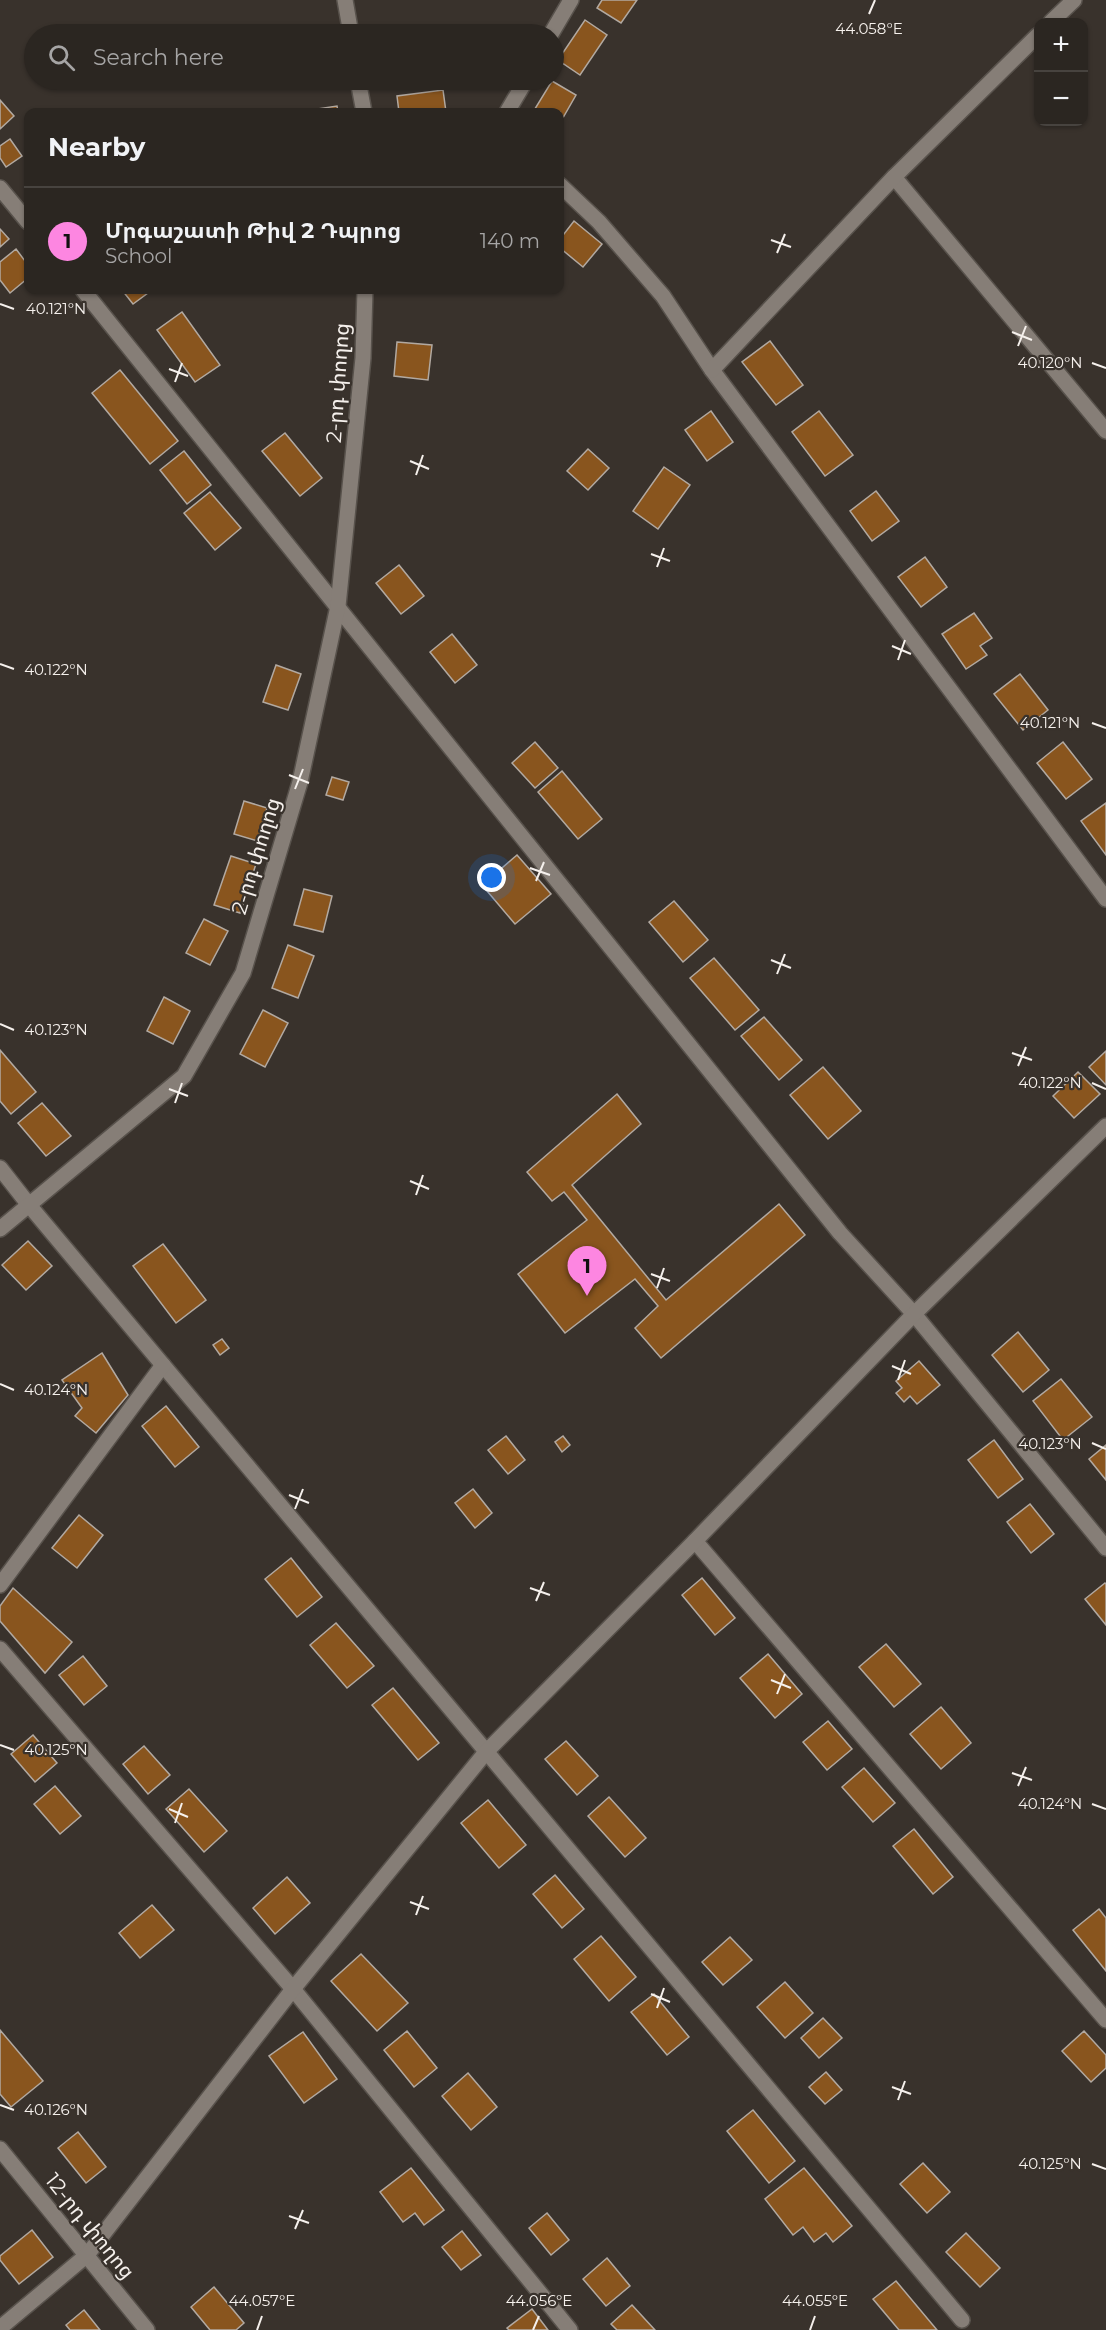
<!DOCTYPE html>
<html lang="en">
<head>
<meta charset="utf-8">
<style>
	:root { --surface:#2b2621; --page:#332e2a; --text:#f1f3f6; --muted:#a6a5a5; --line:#47433f; --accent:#fd86e1 }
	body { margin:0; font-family:Montserrat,"Noto Sans Armenian",sans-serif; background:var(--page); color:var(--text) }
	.controls { position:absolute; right:18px; top:18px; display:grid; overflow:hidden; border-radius:12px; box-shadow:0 2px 4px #0004 }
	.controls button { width:54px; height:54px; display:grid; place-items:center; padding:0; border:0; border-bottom:2px solid var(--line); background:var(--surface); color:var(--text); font:30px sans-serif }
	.you { position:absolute; left:492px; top:878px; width:21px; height:21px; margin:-15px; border:4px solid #fff; border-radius:50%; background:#1a73e8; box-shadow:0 0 0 9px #1a73e833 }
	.badge { display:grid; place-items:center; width:39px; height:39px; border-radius:50%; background:var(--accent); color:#111; font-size:20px; font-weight:700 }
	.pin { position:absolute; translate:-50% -50px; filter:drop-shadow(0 2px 3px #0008) }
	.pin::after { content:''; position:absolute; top:32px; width:21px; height:18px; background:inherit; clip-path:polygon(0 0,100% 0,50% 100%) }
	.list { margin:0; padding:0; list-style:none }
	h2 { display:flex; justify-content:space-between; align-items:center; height:78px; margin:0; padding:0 24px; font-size:26px }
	h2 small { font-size:20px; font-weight:400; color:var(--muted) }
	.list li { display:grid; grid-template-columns:39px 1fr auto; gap:18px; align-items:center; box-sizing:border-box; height:108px; padding:0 24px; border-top:2px solid var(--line) }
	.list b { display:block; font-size:22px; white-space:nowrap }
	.list p { margin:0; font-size:20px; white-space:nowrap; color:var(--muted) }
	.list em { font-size:20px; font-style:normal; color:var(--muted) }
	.icon { flex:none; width:33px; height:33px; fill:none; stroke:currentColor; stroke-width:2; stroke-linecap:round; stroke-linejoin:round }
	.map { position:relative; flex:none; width:1106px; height:2330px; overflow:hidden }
	.search { position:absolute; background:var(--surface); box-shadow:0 2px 4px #0004; left:24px; top:24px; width:540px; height:66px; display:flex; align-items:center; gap:15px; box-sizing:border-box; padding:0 21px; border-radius:33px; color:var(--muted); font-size:22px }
	.panel { position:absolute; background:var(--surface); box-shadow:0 2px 4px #0004; left:24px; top:108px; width:540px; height:186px; border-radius:12px }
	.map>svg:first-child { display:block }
	.building { fill:#89551e; stroke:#b2a9a1; stroke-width:1.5 }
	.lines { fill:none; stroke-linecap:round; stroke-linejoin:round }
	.street-casing { stroke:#58524c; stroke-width:18 }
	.street { stroke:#867e77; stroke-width:15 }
	.ticks { fill:none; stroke:#f5f0ec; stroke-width:2 }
	.labels { text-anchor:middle; stroke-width:4.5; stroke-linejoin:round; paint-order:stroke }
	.street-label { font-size:21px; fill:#f5f0ec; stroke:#39322c }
	.ticks-label { font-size:15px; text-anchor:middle; fill:#f5f0ec; stroke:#39322c; stroke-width:4.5; stroke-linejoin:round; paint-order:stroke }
</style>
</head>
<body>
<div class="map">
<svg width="1106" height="2330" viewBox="0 0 1106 2330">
	<rect width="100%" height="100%" fill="#39322c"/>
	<!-- building -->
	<g class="building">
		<path d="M 602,0 L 637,0 L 621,23 L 597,8 Z"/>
		<path d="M 585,20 L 607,35 L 580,75 L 558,60 Z"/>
		<path d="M 552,81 L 576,95 L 560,123 L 560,112 L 533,112 Z"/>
		<path d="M 443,90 L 446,112 L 399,112 L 397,96 Z"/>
		<path d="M 0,100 L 14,116 L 0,129 Z"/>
		<path d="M 337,106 L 338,112 L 297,112 Z"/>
		<path d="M 10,139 L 22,156 L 6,167 L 0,158 L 0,146 Z"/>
		<path d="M 574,221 L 602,244 L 583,267 L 560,248 L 560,239 Z"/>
		<path d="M 0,229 L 9,239 L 0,247 Z"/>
		<path d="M 16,249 L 28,265 L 28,278 L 10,293 L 0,280 L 0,262 Z"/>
		<path d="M 122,290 L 152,290 L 133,304 Z"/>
		<path d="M 182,312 L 220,365 L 195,382 L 157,330 Z"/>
		<path d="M 770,341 L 803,385 L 776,405 L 742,362 Z"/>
		<path d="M 397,342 L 432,345 L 428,380 L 394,376 Z"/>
		<path d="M 120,370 L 178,441 L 150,464 L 92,393 Z"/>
		<path d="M 711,411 L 733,442 L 707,461 L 685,430 Z"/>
		<path d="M 819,411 L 853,455 L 825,476 L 792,432 Z"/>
		<path d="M 285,433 L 322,478 L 300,496 L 262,451 Z"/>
		<path d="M 588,449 L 609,468 L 588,490 L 567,471 Z"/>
		<path d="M 184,451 L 211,485 L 187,504 L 160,470 Z"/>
		<path d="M 664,467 L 690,485 L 658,529 L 633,511 Z"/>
		<path d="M 876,491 L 899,521 L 872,541 L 850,511 Z"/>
		<path d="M 210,492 L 241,528 L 215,550 L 184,513 Z"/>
		<path d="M 925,557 L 947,587 L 921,607 L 898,577 Z"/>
		<path d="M 399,565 L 424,596 L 401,614 L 376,583 Z"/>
		<path d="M 974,613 L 992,638 L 980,646 L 987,655 L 966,669 L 942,634 Z"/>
		<path d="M 452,634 L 477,665 L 455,683 L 430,652 Z"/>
		<path d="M 276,665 L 301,674 L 288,710 L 263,702 Z"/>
		<path d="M 1020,674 L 1048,710 L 1023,730 L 994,694 Z"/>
		<path d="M 535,742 L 558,768 L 535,788 L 512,763 Z"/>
		<path d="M 1063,742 L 1092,779 L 1066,799 L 1037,763 Z"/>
		<path d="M 562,771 L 602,819 L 578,839 L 538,792 Z"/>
		<path d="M 332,777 L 349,782 L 343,800 L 326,795 Z"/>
		<path d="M 244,801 L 267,808 L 258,841 L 234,834 Z"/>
		<path d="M 1106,803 L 1106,855 L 1081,821 Z"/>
		<path d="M 517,855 L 551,894 L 515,924 L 482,885 Z"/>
		<path d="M 231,856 L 256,864 L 240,913 L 214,905 Z"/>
		<path d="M 304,889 L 332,896 L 323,932 L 294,925 Z"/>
		<path d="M 674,901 L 708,940 L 683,962 L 649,922 Z"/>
		<path d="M 204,919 L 228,931 L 210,965 L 186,953 Z"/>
		<path d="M 288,945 L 314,956 L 298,998 L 272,988 Z"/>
		<path d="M 714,958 L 759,1010 L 735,1030 L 690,978 Z"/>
		<path d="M 164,997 L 190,1011 L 173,1044 L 147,1031 Z"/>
		<path d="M 263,1010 L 288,1023 L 265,1067 L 240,1054 Z"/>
		<path d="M 764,1017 L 802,1060 L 779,1080 L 741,1036 Z"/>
		<path d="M 0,1050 L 36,1092 L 11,1114 L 0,1101 Z"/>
		<path d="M 1106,1051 L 1106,1085 L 1089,1067 Z"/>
		<path d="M 823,1067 L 861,1111 L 828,1139 L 790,1095 Z"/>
		<path d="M 1078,1072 L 1100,1094 L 1074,1118 L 1053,1096 Z"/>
		<path d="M 617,1094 L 641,1124 L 572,1185 L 666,1300 L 779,1204 L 805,1235 L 661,1358 L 635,1328 L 658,1306 L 635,1279 L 565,1333 L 518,1274 L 587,1220 L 564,1192 L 552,1201 L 527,1172 Z"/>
		<path d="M 42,1103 L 71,1136 L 46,1156 L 18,1123 Z"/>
		<path d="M 28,1241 L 52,1266 L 26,1290 L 2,1265 Z"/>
		<path d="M 163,1244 L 206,1300 L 176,1323 L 133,1266 Z"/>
		<path d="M 1018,1332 L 1049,1370 L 1023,1392 L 992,1355 Z"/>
		<path d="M 222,1339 L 229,1348 L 220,1355 L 213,1345 Z"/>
		<path d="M 102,1353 L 128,1395 L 96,1433 L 75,1416 L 82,1408 L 62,1380 Z"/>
		<path d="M 919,1361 L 940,1385 L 917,1404 L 910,1396 L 904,1402 L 896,1393 L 902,1388 L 896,1381 Z"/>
		<path d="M 1061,1379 L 1092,1417 L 1063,1440 L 1033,1401 Z"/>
		<path d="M 166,1406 L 199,1447 L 175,1467 L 142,1426 Z"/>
		<path d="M 506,1436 L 525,1460 L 508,1474 L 488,1450 Z"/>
		<path d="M 563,1436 L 570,1445 L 562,1452 L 555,1442 Z"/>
		<path d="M 994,1440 L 1023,1479 L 998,1498 L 968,1460 Z"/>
		<path d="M 1106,1445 L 1106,1480 L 1089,1459 Z"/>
		<path d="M 473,1489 L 492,1513 L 475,1528 L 455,1503 Z"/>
		<path d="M 1030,1504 L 1054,1534 L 1031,1553 L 1007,1522 Z"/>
		<path d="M 79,1515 L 103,1535 L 77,1568 L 52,1548 Z"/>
		<path d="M 291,1558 L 322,1597 L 297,1617 L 265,1579 Z"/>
		<path d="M 702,1578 L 735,1618 L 715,1635 L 682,1595 Z"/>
		<path d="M 1105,1583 L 1106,1584 L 1106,1625 L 1085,1599 Z"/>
		<path d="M 13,1588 L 72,1642 L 45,1673 L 0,1621 L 0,1606 Z"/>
		<path d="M 336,1623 L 374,1666 L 347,1688 L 310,1645 Z"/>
		<path d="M 886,1644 L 921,1684 L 894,1707 L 859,1667 Z"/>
		<path d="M 768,1654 L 802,1694 L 775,1718 L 740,1678 Z"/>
		<path d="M 83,1656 L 107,1686 L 84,1705 L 59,1675 Z"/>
		<path d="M 393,1688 L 439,1743 L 418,1760 L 372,1705 Z"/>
		<path d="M 941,1707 L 971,1743 L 941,1769 L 910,1734 Z"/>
		<path d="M 828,1721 L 852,1749 L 827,1770 L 803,1742 Z"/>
		<path d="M 33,1735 L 57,1763 L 35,1782 L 11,1754 Z"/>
		<path d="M 566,1741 L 598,1776 L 577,1795 L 545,1759 Z"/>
		<path d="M 144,1746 L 170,1775 L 148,1794 L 123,1764 Z"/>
		<path d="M 864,1768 L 895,1803 L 873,1822 L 842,1787 Z"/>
		<path d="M 55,1786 L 81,1816 L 60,1834 L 34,1804 Z"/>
		<path d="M 189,1789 L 227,1831 L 204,1852 L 166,1809 Z"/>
		<path d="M 609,1797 L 646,1838 L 625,1857 L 588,1816 Z"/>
		<path d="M 488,1800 L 526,1845 L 499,1868 L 461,1823 Z"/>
		<path d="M 914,1829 L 953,1877 L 933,1894 L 893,1846 Z"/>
		<path d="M 555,1875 L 584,1909 L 562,1928 L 533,1894 Z"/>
		<path d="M 287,1877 L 310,1903 L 275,1934 L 253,1908 Z"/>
		<path d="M 152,1905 L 174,1930 L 140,1958 L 119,1933 Z"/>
		<path d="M 1099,1909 L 1106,1918 L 1106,1971 L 1073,1930 Z"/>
		<path d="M 601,1936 L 636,1977 L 609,2001 L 574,1959 Z"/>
		<path d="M 730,1937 L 752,1960 L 723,1985 L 702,1962 Z"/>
		<path d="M 361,1954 L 408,2003 L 377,2031 L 331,1981 Z"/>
		<path d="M 785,1982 L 813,2013 L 785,2038 L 757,2007 Z"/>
		<path d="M 654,1994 L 689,2037 L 667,2055 L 631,2012 Z"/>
		<path d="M 823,2018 L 842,2038 L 819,2058 L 801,2038 Z"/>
		<path d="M 0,2030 L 43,2081 L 11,2107 L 0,2094 Z"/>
		<path d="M 407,2031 L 437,2068 L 414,2087 L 384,2050 Z"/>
		<path d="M 1084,2031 L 1106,2055 L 1106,2068 L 1091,2082 L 1062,2051 Z"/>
		<path d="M 303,2032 L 337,2079 L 304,2103 L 269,2056 Z"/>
		<path d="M 826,2072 L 842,2090 L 825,2104 L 809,2087 Z"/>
		<path d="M 468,2073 L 497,2107 L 471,2130 L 442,2096 Z"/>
		<path d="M 753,2110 L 795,2161 L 769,2183 L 727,2131 Z"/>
		<path d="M 78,2132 L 106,2167 L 86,2183 L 58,2148 Z"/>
		<path d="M 923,2163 L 950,2192 L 927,2213 L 900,2184 Z"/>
		<path d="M 411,2168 L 444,2210 L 424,2225 L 415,2213 L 403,2222 L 380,2192 Z"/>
		<path d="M 804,2168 L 852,2226 L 833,2242 L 826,2233 L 814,2242 L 803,2227 L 793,2235 L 765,2199 Z"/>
		<path d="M 547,2213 L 569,2240 L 551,2255 L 529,2228 Z"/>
		<path d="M 32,2230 L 53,2257 L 19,2284 L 0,2260 L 0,2256 Z"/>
		<path d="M 462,2231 L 481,2255 L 461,2270 L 442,2247 Z"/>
		<path d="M 966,2233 L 1000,2268 L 980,2287 L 946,2252 Z"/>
		<path d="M 607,2258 L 630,2286 L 606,2306 L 583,2279 Z"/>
		<path d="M 896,2281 L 937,2330 L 899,2330 L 873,2299 Z"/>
		<path d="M 214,2287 L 244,2323 L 236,2330 L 210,2330 L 191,2307 Z"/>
		<path d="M 632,2305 L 655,2330 L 617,2330 L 611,2324 Z"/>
		<path d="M 532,2309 L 548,2330 L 509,2330 L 507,2328 Z"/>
		<path d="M 84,2310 L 100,2330 L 70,2330 L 66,2325 Z"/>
	</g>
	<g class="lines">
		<!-- street casing -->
		<g class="street-casing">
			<g id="street">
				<path d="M 345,0 L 351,34"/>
				<path d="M 1051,22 L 1074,0"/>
				<path d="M 551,34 L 571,0"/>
				<path d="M 358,80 L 364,112"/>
				<path d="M 507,112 L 526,80"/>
				<path d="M 894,177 L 1106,431"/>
				<path d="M 560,185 L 599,222 L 663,296 L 712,370 L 1106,899"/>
				<path d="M 0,188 L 28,222"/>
				<path d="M 83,290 L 840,1233 L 914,1314 L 1106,1548"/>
				<path d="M 712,370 L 894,177 L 1038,35"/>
				<path d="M 0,1168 L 29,1205 L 962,2320"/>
				<path d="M 0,1229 L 184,1076 L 243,973 L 300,782 L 338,606 L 363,358 L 365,290"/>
				<path d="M 695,1541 L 1106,2020"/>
				<path d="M 0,1585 L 163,1365"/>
				<path d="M 0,1649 L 293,1989 L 570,2330"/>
				<path d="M 0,2149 L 147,2330"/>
				<path d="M 0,2328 L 87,2255 L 293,1989 L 486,1752 L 695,1541 L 914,1314 L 1106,1126"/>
			</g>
		</g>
		<!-- street -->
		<use href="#street" class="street"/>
	</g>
	<!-- ticks -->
	<path class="ticks" d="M 869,14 L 875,0M 771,240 L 791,247M 777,253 L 785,234M 0,304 L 14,309M 1012,332 L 1032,340M 1018,346 L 1026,326M 1092,363 L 1106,368M 169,369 L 188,376M 175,382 L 182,363M 410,461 L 429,469M 416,475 L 423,455M 651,554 L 670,561M 657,567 L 664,548M 892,646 L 911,654M 898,660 L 905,640M 0,664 L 14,669M 1092,723 L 1106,728M 289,775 L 309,783M 295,789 L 303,769M 530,868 L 550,875M 536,881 L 544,862M 771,960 L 791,968M 777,974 L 785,954M 0,1024 L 14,1030M 1012,1053 L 1032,1060M 1018,1066 L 1026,1047M 1092,1083 L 1106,1089M 169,1089 L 188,1096M 175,1103 L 182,1083M 410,1181 L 429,1189M 416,1195 L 423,1175M 651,1274 L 670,1281M 657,1288 L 664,1268M 892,1366 L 911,1374M 898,1380 L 905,1360M 0,1384 L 14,1390M 1092,1443 L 1106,1449M 289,1495 L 309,1503M 295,1509 L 303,1489M 530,1588 L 550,1595M 536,1601 L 544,1582M 771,1680 L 791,1688M 777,1694 L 785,1674M 0,1745 L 14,1750M 1012,1773 L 1032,1780M 1018,1786 L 1026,1767M 1092,1804 L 1106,1809M 169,1809 L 188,1817M 175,1823 L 182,1803M 410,1902 L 429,1909M 416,1915 L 423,1896M 651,1994 L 670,2002M 657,2008 L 664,1988M 892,2087 L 911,2094M 898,2100 L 905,2081M 0,2105 L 14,2110M 1092,2164 L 1106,2169M 289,2216 L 309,2223M 295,2229 L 303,2210M 257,2330 L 262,2316M 533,2330 L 539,2316M 810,2330 L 815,2316"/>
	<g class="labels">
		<!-- street labels -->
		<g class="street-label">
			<text transform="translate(338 383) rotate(-86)" y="7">2-րդ փողոց</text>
			<text transform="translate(256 856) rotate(-73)" y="7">2-րդ փողոց</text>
			<text transform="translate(90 2226) rotate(51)" y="7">12-րդ փողոց</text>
		</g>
	</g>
	<g class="ticks-label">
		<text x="869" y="34">44.058°E</text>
		<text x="56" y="314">40.121°N</text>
		<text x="1050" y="368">40.120°N</text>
		<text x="56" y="675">40.122°N</text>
		<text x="1050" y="728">40.121°N</text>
		<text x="56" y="1035">40.123°N</text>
		<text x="1050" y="1088">40.122°N</text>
		<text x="56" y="1395">40.124°N</text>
		<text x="1050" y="1449">40.123°N</text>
		<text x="56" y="1755">40.125°N</text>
		<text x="1050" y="1809">40.124°N</text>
		<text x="56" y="2115">40.126°N</text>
		<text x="1050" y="2169">40.125°N</text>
		<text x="262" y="2306">44.057°E</text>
		<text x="539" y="2306">44.056°E</text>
		<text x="815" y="2306">44.055°E</text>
	</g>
</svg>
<div class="controls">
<button>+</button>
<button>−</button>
</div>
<div class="you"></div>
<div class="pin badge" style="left:587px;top:1296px">1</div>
<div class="search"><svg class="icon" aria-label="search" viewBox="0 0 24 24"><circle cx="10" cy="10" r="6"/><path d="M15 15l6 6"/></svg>Search here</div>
<section class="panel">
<h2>Nearby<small></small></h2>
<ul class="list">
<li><span class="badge">1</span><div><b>Մրգաշատի Թիվ 2 Դպրոց</b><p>School</p></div><em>140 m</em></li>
</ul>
</section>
</div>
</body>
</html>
